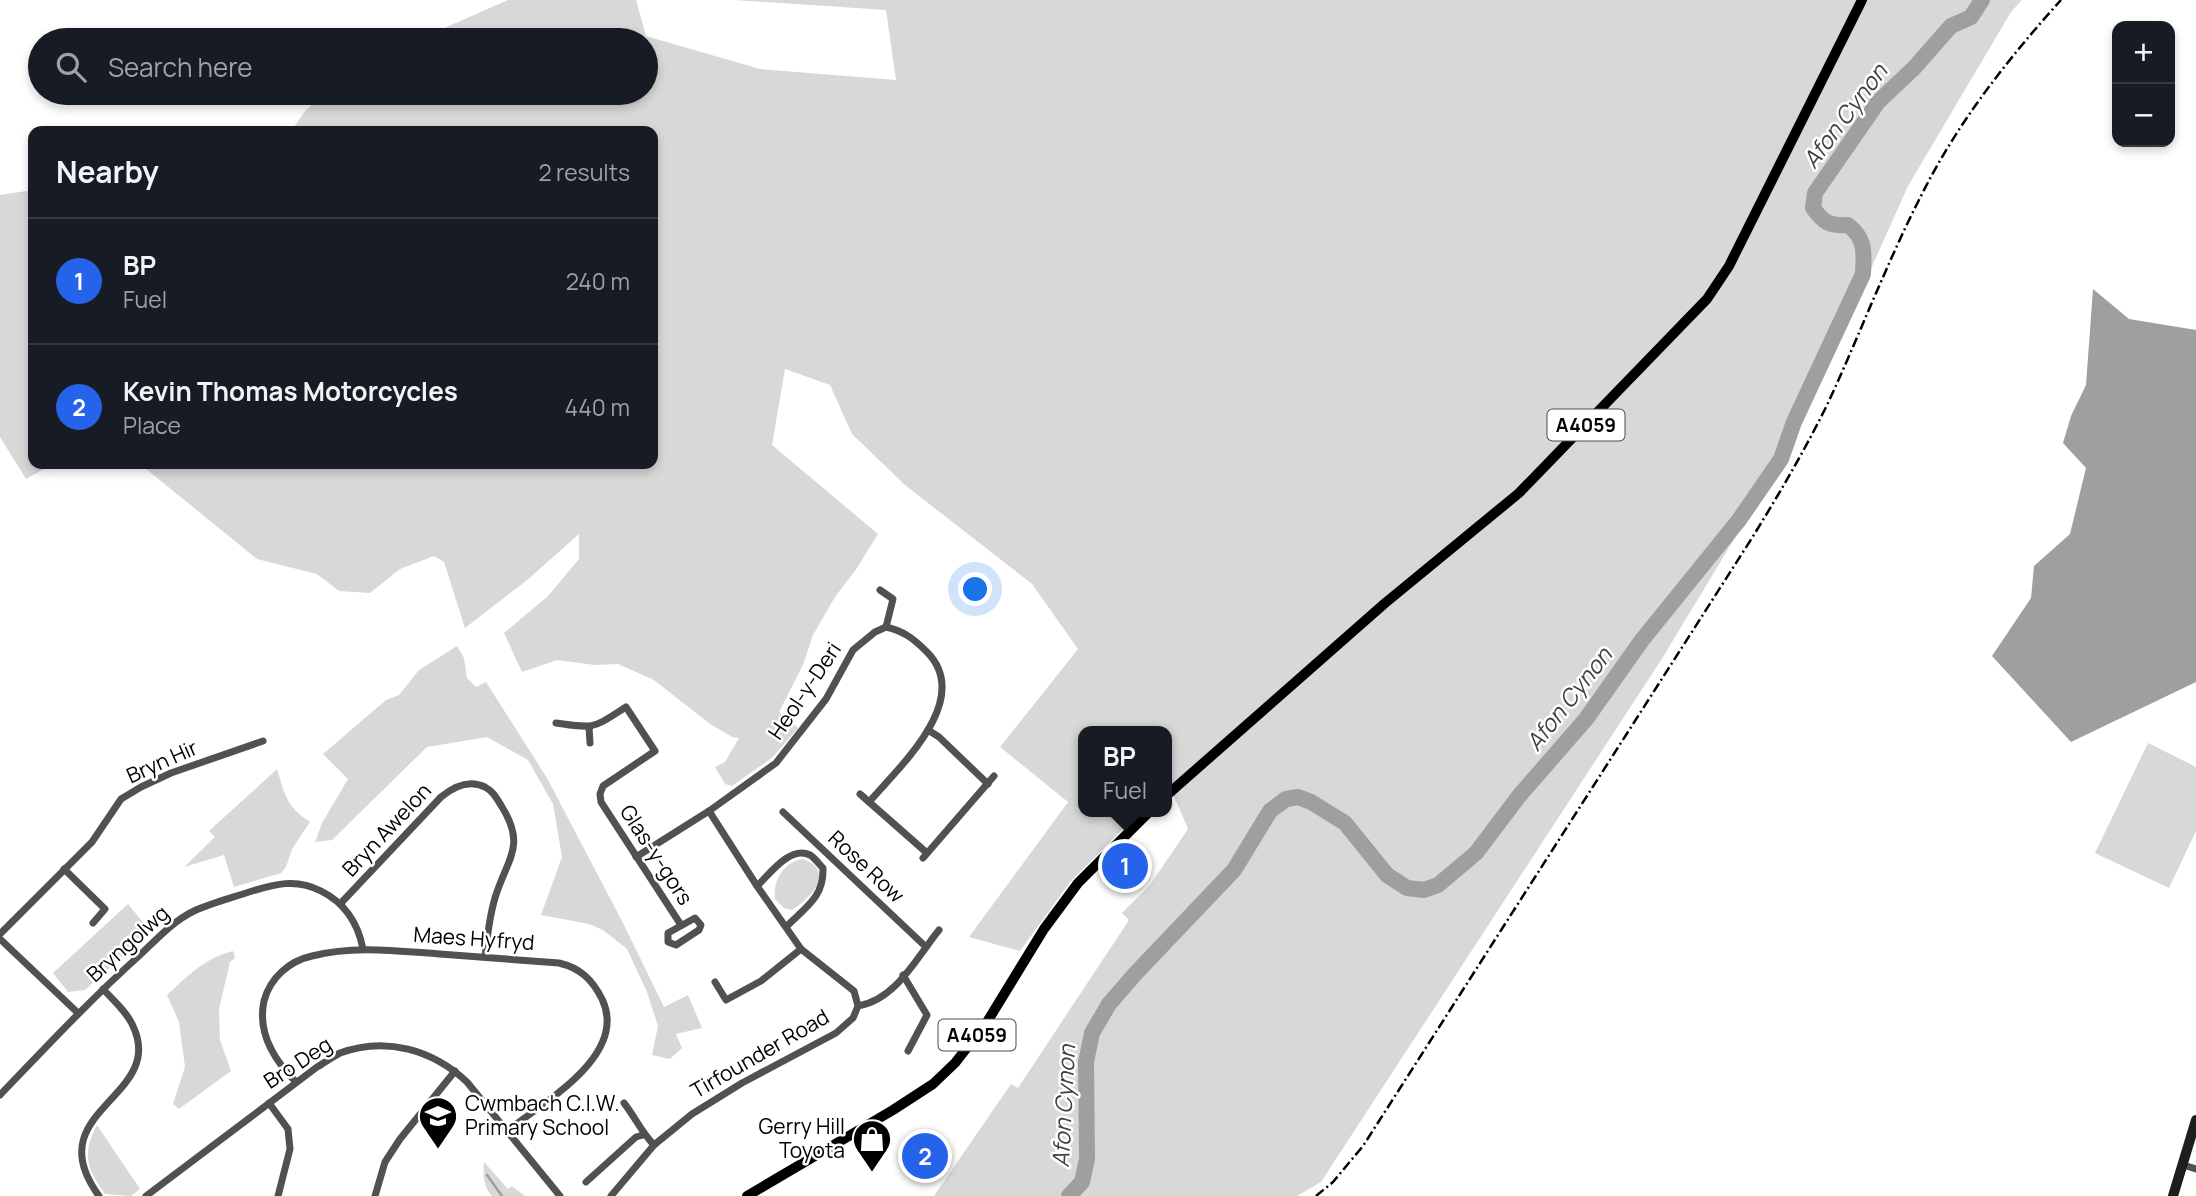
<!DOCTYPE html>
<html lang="en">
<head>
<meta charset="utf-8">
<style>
	:root { --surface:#171b24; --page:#242831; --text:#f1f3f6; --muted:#9ea1a6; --line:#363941; --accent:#2563eb }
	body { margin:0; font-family:Manrope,sans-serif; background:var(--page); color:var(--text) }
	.controls { position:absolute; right:21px; top:21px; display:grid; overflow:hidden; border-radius:14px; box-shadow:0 4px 10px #0003 }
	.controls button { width:63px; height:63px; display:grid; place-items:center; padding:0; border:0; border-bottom:2px solid var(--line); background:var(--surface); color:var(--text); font:35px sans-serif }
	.you { position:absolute; left:976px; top:590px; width:24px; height:24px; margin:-18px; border:5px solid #fff; border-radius:50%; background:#1a73e8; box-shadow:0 0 0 10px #1a73e833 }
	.badge { display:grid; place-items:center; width:46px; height:46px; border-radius:50%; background:var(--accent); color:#fff; font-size:23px; font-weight:700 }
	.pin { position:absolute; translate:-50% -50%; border:4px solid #fff; box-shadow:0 2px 7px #0006 }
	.popup { position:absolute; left:1078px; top:726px; width:94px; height:91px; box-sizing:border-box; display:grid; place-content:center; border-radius:14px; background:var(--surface); filter:drop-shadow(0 2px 5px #0005); font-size:23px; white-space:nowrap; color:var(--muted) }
	.popup b { font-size:26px; color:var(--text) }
	.popup::after { content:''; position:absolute; left:50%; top:100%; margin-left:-14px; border:14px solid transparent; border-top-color:var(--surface) }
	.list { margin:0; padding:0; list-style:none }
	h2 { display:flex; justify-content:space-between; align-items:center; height:91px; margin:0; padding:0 28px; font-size:30px }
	h2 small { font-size:23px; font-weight:400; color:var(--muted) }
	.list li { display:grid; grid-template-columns:46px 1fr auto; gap:21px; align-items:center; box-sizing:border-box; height:126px; padding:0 28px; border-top:2px solid var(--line) }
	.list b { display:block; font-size:26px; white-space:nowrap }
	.list p { margin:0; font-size:23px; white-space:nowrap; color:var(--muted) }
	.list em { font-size:23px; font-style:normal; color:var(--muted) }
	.icon { flex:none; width:38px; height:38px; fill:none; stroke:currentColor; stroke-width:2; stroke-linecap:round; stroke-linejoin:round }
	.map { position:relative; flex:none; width:2196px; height:1196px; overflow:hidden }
	.search { position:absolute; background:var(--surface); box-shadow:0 4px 10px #0003; left:28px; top:28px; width:630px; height:77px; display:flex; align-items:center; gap:18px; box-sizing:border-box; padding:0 24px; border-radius:38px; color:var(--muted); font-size:26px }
	.panel { position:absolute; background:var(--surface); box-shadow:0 4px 10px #0003; left:28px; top:126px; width:630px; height:343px; border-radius:14px }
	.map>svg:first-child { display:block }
	.green { fill:#d8d8d8 }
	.water { fill:#9f9f9f }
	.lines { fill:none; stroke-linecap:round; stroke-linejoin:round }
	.stream { stroke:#9f9f9f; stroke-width:2.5 }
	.river { stroke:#9f9f9f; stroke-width:16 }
	.street { stroke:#515151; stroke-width:7 }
	.secondary { stroke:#1e1e1e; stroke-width:10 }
	.primary { stroke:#000; stroke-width:10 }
	.rail { stroke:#000; stroke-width:2.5; stroke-dasharray:10 3.5 2 3.5; stroke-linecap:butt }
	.labels { text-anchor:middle; stroke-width:5; stroke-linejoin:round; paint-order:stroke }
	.shield { fill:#fff; stroke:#4c4c4c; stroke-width:2 }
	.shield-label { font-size:19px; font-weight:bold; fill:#000 }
	.street-label { font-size:21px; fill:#000; stroke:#fff }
	.poi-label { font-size:21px; fill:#000; stroke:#fff; text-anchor:start }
	.water-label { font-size:23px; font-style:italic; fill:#404040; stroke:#fff }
</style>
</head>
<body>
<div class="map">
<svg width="2196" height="1196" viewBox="0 0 2196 1196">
	<rect width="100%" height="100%" fill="#fff"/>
	<!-- green -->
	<g class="green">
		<path d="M 508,0 L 636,0 L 646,36 L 760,69 L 896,80 L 886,10 L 734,0 L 2022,0 L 2011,12 L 1908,186 L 1800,427 L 1782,460 L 1663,657 L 1321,1182 L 1297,1196 L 934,1196 L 1011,1084 L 1018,1088 L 1129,920 L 1122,913 L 1150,885 L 1188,829 L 1169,785 L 1167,786 L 1167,731 L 1083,731 L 1083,812 L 1140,812 L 1071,881 L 1020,951 L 969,937 L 1068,802 L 1000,747 L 1078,649 L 1032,584 L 905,485 L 852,434 L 830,385 L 785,369 L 772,445 L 878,534 L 857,568 L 835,597 L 813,635 L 803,665 L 779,712 L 798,728 L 772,758 L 732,786 L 725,784 L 715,767 L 725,762 L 739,738 L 732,737 L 710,724 L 654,680 L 618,664 L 595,665 L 557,660 L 522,672 L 504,633 L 548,596 L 579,559 L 579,534 L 526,581 L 465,628 L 444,562 L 434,556 L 400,569 L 370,593 L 339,591 L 317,574 L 257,559 L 140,464 L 653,464 L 653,131 L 291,131 L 306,110 L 325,93 L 646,93 L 646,40 L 417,40 Z"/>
		<path d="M 33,190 L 33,464 L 53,464 L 26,479 L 0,437 L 0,195 Z"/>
		<path d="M 457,646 L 464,658 L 467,678 L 476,687 L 486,682 L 547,778 L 622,921 L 664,1007 L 688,995 L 702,1028 L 676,1034 L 682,1048 L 670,1059 L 652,1055 L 658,1026 L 647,992 L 627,949 L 603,930 L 589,924 L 541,915 L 562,857 L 553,804 L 528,760 L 487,737 L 427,747 L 332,840 L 315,842 L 322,823 L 348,779 L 323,754 L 386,700 L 399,695 L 419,670 Z"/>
		<path d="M 2148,743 L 2196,767 L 2196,831 L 2169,888 L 2095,853 Z"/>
		<path d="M 277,769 C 285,795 286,806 310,822 L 292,849 L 286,867 L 281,873 L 234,887 L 224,855 L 184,867 L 215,837 L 209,831 Z"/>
		<path d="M 802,859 C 837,870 811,898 792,910 L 784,908 L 775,899 C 773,880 783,863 802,859 Z"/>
		<path d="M 128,904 L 150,931 L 85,990 L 68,992 L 53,973 Z"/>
		<path d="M 233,951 L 235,958 L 230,962 L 219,1009 L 220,1040 L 231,1071 L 179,1109 L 173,1104 L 185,1067 L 179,1022 L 167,995 C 189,975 203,959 233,951 Z"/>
		<path d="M 97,1125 L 140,1189 L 131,1196 L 105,1194 C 86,1168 82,1154 97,1125 Z"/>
		<path d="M 484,1162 L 508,1189 L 512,1186 L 525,1196 L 492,1196 C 483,1187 483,1174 484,1162 Z"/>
	</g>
	<!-- water -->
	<path class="water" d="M 2093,289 L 2129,319 L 2196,330 L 2196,682 L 2071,742 L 1992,656 L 2031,598 L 2034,566 L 2070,534 L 2086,468 L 2063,443 L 2071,416 L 2086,385 Z"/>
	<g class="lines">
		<!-- stream -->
		<path class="stream" d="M 487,1175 L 502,1196"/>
		<!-- river -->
		<path class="river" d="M 1069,1196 L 1082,1182 L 1087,1159 L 1086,1062 L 1092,1033 L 1109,1004 L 1135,974 L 1234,870 L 1270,811 L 1286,799 L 1298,797 L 1311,802 L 1345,823 L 1387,875 L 1407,888 L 1424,890 L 1438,885 L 1476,853 L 1519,796 L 1586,719 L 1642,640 L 1739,520 L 1781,459 L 1794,422 L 1863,274 C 1864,252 1866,239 1848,225 C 1829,226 1824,223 1813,208 L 1815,193 L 1878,102 L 1914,68 L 1951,26 L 1971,17 L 1982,0"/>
		<!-- street -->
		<g class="street">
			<path d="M 880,590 L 893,599 L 886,627"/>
			<path d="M 556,723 C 596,729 593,728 626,707 L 655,751 L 603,786 L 600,794 L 601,802 L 681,925"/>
			<path d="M 589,727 L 590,743"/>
			<path d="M 928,730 L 939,737 L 988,784"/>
			<path d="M 860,794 L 927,853"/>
			<path d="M 709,811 L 757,886 L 801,949 L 854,991 L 858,1006"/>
			<path d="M 783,812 L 926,947"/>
			<path d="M 636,857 L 709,811 L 776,763 L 826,699 L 853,650 L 875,632 L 886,627 C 904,631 914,639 927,652 C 974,700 899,767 869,802"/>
			<path d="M 923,858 L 994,776"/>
			<path d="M 64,869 L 105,909 L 93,923"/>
			<path d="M 757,886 C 769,875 790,845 810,855 C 814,857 819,864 823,868 C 824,897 806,907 787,926"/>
			<path d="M 341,903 L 441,797 C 453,787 469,779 485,787 C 494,792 497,799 502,807 C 527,847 506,860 495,898 C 489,918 487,938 485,957"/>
			<path d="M 695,918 L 701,925 L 699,930 L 676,945 L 668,942 L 668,933 Z"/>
			<path d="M 0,934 L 92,842 L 121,799 L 141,787 L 171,773 L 263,741"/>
			<path d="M 0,939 L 78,1013"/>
			<path d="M 903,975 L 927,1015 L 908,1051"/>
			<path d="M 715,982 L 726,1000 L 761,981 L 801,949"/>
			<path d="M 296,1082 C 274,1060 257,1033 264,1001 C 270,978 289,961 312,956 C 354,945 398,951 440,954 C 480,957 519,960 559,963 C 580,968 592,979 602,999 C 629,1055 544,1102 507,1131"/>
			<path d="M 0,1095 C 46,1047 91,999 140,955 C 156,940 173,921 194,911 C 211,903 231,898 249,892 C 275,884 296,878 321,891 C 345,903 358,923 363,949"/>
			<path d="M 269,1103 L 288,1129 L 290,1149 L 278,1196"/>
			<path d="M 624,1103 C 635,1117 642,1133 654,1145"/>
			<path d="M 2183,1165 L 2196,1169"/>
			<path d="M 586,1182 L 636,1137 L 643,1135"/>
			<path d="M 99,1196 C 36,1110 167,1098 133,1026 C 127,1012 113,1000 103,989"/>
			<path d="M 146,1196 L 317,1067 C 324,1063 332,1057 340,1053 C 386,1036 433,1050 467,1082 L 560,1196"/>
			<path d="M 375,1196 L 385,1162 L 400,1139 L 455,1071"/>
			<path d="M 611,1196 L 654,1145 L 692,1114 L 742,1083 L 836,1033 L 853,1018 L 858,1006 C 896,1000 917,957 939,930"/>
		</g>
		<!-- secondary -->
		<path class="secondary" d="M 2173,1196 L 2196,1120"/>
		<!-- primary -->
		<g class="primary">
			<path d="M 1167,795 L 1384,604 L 1519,493 L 1707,299 L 1729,266 L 1862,0"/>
			<path d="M 747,1196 L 893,1110 L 933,1084 L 955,1063 L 987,1022 L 1044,929 L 1078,883 L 1149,812"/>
		</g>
		<!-- rail -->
		<path class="rail" d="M 1316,1196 L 1333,1182 L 1363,1146 L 1752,538 C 1779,494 1805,450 1828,403 C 1860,334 1887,262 1922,194 C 1958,122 2007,60 2061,0"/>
	</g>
	<!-- icons -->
	<defs>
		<g id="school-pin" transform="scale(2.0125)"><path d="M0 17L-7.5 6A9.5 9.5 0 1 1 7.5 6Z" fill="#000" stroke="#fff"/><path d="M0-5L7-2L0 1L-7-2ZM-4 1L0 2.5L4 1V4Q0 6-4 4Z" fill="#fff"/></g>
		<g id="shop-pin" transform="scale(2.0125)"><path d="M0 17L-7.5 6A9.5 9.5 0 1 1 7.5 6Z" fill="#000" stroke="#fff"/><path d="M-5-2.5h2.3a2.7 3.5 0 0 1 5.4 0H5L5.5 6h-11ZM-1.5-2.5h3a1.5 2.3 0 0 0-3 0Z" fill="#fff"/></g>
	</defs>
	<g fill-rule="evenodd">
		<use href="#school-pin" x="438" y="1116"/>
		<use href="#shop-pin" x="872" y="1139"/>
	</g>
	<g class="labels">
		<!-- shield labels -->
		<g class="shield">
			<rect x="1547.5" y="409.5" width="77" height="31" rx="5"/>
			<rect x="938.5" y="1019.5" width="77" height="31" rx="5"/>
		</g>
		<g class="shield-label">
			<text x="1586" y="432">A4059</text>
			<text x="977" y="1042">A4059</text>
		</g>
		<!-- street labels -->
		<g class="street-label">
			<text transform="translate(805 691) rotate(-56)" y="7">Heol-y-Deri</text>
			<text transform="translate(162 762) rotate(-24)" y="7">Bryn Hir</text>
			<text transform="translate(387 830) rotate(-47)" y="7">Bryn Awelon</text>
			<text transform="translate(656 855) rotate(57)" y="7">Glas-y-gors</text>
			<text transform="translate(866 867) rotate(43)" y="7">Rose Row</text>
			<text transform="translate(474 939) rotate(4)" y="7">Maes Hyfryd</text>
			<text transform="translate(128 944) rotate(-42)" y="7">Bryngolwg</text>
			<text transform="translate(760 1054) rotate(-30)" y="7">Tirfounder Road</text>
			<text transform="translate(298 1063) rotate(-33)" y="7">Bro Deg</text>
		</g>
		<!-- poi labels -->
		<g class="poi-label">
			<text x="465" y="1111">Cwmbach C.I.W.<tspan x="465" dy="24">Primary School</tspan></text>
			<text x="845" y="1134" text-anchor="end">Gerry Hill<tspan x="845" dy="24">Toyota</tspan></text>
		</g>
		<!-- water labels -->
		<g class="water-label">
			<text transform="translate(1845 116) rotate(-53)" y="8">Afon Cynon</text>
			<text transform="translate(1569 699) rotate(-52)" y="8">Afon Cynon</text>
			<text transform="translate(1064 1106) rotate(-87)" y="8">Afon Cynon</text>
		</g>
	</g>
</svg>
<div class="controls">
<button>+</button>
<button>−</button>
</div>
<div class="you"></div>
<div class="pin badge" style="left:1125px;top:866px">1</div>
<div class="popup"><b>BP</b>Fuel</div>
<div class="pin badge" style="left:925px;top:1156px">2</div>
<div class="search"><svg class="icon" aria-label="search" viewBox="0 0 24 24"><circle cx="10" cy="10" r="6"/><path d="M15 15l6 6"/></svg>Search here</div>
<section class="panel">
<h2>Nearby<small>2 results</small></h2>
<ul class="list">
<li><span class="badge">1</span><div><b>BP</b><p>Fuel</p></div><em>240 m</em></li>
<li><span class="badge">2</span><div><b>Kevin Thomas Motorcycles</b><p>Place</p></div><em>440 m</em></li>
</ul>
</section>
</div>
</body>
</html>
